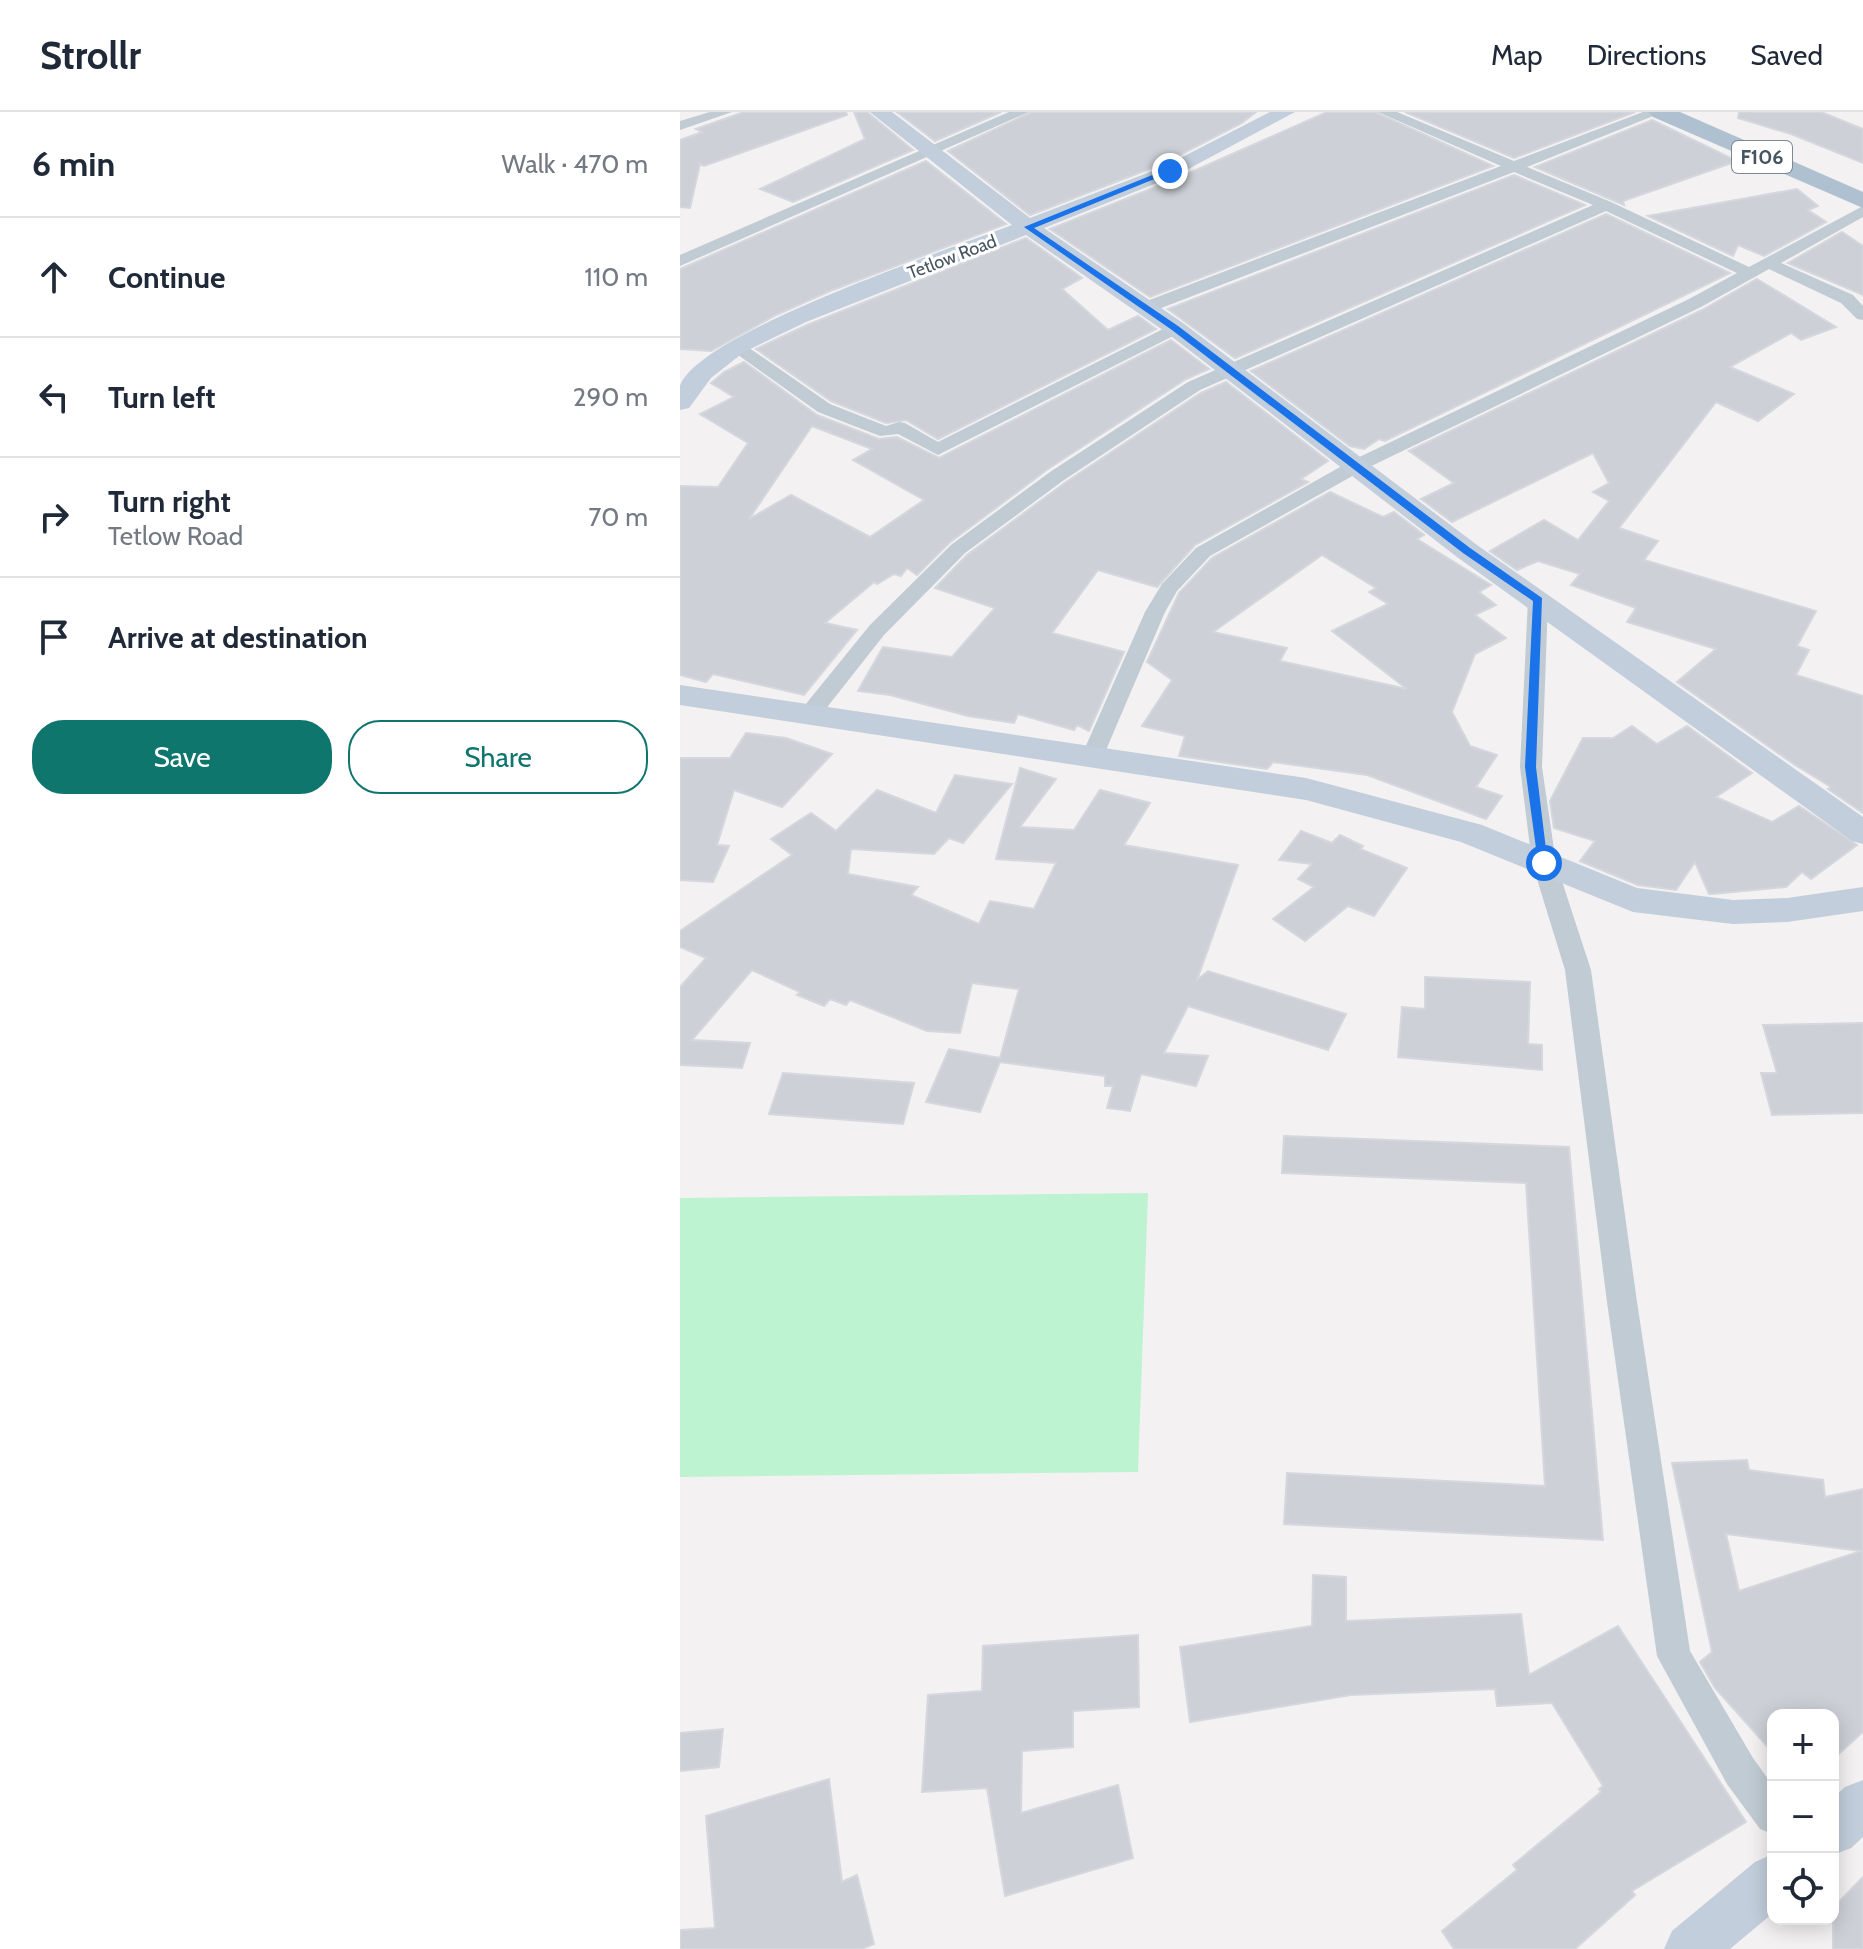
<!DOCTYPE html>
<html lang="en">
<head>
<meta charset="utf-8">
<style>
	:root { --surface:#fff; --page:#f6f6f7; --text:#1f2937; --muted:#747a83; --line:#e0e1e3; --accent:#0f766e }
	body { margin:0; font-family:Cabin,sans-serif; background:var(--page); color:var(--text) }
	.controls { position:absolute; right:24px; bottom:24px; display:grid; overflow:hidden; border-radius:16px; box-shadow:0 4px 20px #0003 }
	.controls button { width:72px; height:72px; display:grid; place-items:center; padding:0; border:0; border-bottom:2px solid var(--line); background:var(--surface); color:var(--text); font:40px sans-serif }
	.stop { position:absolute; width:24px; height:24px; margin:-18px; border:6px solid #1a73e8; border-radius:50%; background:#fff }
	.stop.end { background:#1a73e8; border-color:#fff; box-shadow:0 2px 8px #0008 }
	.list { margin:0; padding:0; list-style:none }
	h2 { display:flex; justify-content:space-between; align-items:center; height:104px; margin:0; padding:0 32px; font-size:34px }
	h2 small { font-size:26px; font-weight:400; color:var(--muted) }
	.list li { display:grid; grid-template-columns:52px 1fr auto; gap:24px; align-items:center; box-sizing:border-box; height:120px; padding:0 32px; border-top:2px solid var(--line) }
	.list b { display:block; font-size:30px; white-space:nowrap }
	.list p { margin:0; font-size:26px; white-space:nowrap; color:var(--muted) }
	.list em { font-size:26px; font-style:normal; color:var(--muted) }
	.actions { display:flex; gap:16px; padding:24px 32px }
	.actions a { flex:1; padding:18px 0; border:2px solid var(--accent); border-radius:32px; text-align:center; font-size:28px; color:var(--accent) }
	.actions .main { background:var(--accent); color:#fff }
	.icon { flex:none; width:44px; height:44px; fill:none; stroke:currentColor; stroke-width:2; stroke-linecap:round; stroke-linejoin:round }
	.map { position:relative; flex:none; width:1183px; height:1837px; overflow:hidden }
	header { display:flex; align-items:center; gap:48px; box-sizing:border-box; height:112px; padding:0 40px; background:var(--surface); border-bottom:2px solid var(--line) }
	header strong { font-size:38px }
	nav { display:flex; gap:44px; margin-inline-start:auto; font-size:28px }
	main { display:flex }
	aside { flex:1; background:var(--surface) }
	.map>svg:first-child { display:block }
	.green { fill:#bdf3d1 }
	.building { fill:#cdd0d6; stroke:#d4d7dd; stroke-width:2; fill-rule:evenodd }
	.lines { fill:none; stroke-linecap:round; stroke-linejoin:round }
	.street { fill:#c1cbd3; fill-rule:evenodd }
	.secondary { fill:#c2cedb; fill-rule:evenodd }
	.primary { fill:#afc1d1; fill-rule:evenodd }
	.route { fill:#1a73e8 }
	.labels { text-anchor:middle; stroke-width:6; stroke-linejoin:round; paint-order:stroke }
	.far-street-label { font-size:18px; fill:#475560; stroke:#fff }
	.shield { fill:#fff; stroke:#7e8890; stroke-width:2 }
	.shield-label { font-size:20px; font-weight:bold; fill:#475560 }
</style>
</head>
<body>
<header>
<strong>Strollr</strong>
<nav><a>Map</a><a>Directions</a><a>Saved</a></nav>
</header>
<main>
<aside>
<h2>6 min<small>Walk · 470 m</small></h2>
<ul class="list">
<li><svg class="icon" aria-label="ahead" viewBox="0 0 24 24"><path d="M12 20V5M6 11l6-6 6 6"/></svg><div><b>Continue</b></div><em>110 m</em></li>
<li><svg class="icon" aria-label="left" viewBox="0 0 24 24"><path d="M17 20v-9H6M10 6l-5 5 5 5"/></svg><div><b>Turn left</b></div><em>290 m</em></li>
<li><svg class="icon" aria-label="right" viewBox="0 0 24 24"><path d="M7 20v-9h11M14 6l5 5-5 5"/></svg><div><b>Turn right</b><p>Tetlow Road</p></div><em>70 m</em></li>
<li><svg class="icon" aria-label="arrive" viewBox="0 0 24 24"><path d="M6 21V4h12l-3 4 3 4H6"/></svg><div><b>Arrive at destination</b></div></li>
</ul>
<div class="actions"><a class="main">Save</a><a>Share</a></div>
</aside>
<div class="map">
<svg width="1183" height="1837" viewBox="0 0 1183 1837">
	<rect width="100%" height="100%" fill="#f3f1f1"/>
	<!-- green -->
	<path class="green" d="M 468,1081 L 458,1360 L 0,1365 L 0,1086 Z"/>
	<!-- building -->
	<g class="building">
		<path d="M 64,0 L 166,0 L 167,3 L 24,54 L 20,52 L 10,96 L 0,95 L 0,28 L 22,20 L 16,17 Z"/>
		<path d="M 174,0 L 187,0 L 233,38 L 113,90 L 80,77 L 185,27 Z"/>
		<path d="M 217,0 L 321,0 L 255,29 Z"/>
		<path d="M 352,0 L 576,0 L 562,11 L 482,52 L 350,103 L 268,39 Z"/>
		<path d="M 647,0 L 695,0 L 813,54 L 470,185 L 370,117 L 498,66 Z"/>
		<path d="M 725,0 L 955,0 L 834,46 Z"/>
		<path d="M 1059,0 L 1141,0 L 1183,17 L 1183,51 L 1111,22 L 1058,6 Z"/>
		<path d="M 972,8 L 1057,49 L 943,89 L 944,93 L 855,55 Z"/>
		<path d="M 246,49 L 326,112 L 150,179 L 96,203 L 31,239 L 0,237 L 0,157 Z"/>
		<path d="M 834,63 L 905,93 L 555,246 L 488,197 Z"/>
		<path d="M 1117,77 L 1138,94 L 1128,98 L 1146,110 L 1084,144 L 1058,133 L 1053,144 L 968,104 Z"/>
		<path d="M 926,102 L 1050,161 L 705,329 L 699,327 L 684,337 L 670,334 L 571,259 Z"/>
		<path d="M 1162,120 L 1183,134 L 1183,183 L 1108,151 Z"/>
		<path d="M 346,126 L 402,166 L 382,177 L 428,218 L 458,204 L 476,217 L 258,327 L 226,308 L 206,311 L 151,289 L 76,237 L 127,213 Z"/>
		<path d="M 1077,167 L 1156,215 L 1121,228 L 1111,221 L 1050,255 L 1114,282 L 1078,309 L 1036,290 L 939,416 L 978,429 L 964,448 L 1136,499 L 1117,534 L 1129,538 L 1116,563 L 1183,584 L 1183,701 L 1148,677 L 1151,675 L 1115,653 L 997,570 L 1036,537 L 947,510 L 956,496 L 891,473 L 900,462 L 858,449 L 837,458 L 810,439 L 864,408 L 898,428 L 929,389 L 913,380 L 929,371 L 913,341 L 772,410 L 741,387 L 774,371 L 729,339 L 1022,198 Z"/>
		<path d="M 491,228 L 529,257 L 506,267 L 368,357 L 269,431 L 237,463 L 227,456 L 221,464 L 214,462 L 197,472 L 194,470 L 145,511 L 177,518 L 124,583 L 33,562 L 26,570 L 0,563 L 0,374 L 38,375 L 68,331 L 20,302 L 54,285 L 31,271 L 44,260 L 64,250 L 137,303 L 199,327 L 217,325 L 259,346 ZM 132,314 L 192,337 L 173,348 L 244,388 L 190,425 L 111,383 L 69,407 Z"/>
		<path d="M 546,270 L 648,349 L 621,367 L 628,370 L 515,433 L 477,475 L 418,458 L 372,521 L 444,540 L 409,619 L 397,613 L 394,618 L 338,602 L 334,611 L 288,604 L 210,583 L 178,579 L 203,535 L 272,545 L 315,496 L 255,476 L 287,443 L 386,370 L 521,281 Z"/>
		<path d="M 650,380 L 703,405 L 714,400 L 744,423 L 737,427 L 811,473 L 799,480 L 816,493 L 795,503 L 826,526 L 795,542 L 772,600 L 790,634 L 817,643 L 796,675 L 822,684 L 806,707 L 687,663 L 593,650 L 587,657 L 499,644 L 505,624 L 462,614 L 492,568 L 467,550 L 499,481 L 532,446 ZM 642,443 L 696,476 L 689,480 L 708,492 L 652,519 L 727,577 L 600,549 L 607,536 L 533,520 Z"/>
		<path d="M 952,614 L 977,632 L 1007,614 L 1072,661 L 1036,685 L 1092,710 L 1119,694 L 1177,733 L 1131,767 L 1122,760 L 1106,775 L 1032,782 L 1029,782 L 1015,750 L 996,778 L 958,773 L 900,749 L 915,729 L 874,716 L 870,689 L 903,626 L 933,626 Z"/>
		<path d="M 66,621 L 106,626 L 152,642 L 102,695 L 54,678 L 37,733 L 49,734 L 33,770 L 0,768 L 0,646 L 50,646 Z"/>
		<path d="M 340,656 L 376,667 L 340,715 L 394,718 L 420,678 L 470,691 L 444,733 L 558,753 L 517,868 L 528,859 L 666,902 L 648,938 L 508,894 L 484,941 L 528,944 L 516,974 L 461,962 L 450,999 L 427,996 L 433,974 L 425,974 L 425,964 L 320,950 L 300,1000 L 246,990 L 269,937 L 320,946 L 339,877 L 292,871 L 280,921 L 247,919 L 170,888 L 166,893 L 150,887 L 144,894 L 117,883 L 120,880 L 72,858 L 12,928 L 70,931 L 62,956 L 0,953 L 0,875 L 26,846 L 0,835 L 0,819 L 112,743 L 91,727 L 131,701 L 156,719 L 197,678 L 256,701 L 275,663 L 332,672 L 283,731 L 269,726 L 254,742 L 171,737 L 168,762 L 238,775 L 231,783 L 299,812 L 310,789 L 354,797 L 376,751 L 316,747 Z"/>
		<path d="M 621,719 L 652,731 L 660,723 L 683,734 L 680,737 L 727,756 L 694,804 L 668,794 L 625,829 L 593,807 L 634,775 L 618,767 L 632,752 L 599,748 Z"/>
		<path d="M 745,865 L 850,870 L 848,932 L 862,933 L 862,958 L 718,945 L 722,895 L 745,897 Z"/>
		<path d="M 1183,911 L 1183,1001 L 1092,1003 L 1081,961 L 1097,961 L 1083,913 Z"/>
		<path d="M 103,961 L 234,971 L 223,1012 L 89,1002 Z"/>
		<path d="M 604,1024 L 889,1035 L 923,1428 L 604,1412 L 607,1361 L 865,1374 L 846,1071 L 602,1061 Z"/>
		<path d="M 1067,1348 L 1069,1358 L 1143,1368 L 1145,1385 L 1183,1377 L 1183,1620 L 1153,1647 L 1153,1603 L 1093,1603 L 1093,1641 L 1035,1576 L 1020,1550 L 1032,1540 L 992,1351 ZM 1046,1422 L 1181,1439 L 1059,1479 Z"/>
		<path d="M 633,1463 L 666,1465 L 666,1509 L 841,1502 L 849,1563 L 938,1514 L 1066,1710 L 952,1779 L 955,1783 L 895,1837 L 774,1837 L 762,1819 L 837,1758 L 833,1753 L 921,1680 L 919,1677 L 923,1674 L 872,1591 L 817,1594 L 815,1577 L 671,1583 L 510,1610 L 500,1535 L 632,1514 Z"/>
		<path d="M 458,1523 L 459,1595 L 393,1599 L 393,1635 L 342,1639 L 341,1701 L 438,1673 L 453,1746 L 325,1784 L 307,1676 L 242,1680 L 248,1583 L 302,1579 L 303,1534 Z"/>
		<path d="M 43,1617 L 39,1655 L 0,1659 L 0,1621 Z"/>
		<path d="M 149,1667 L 162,1770 L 177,1763 L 194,1832 L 182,1837 L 0,1837 L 0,1818 L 35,1816 L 26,1704 Z"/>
		<path d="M 1183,1765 L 1183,1837 L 1153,1837 L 1153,1796 Z"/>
	</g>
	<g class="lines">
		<!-- street -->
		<g class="street">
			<path d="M 30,0 L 52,0 L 0,18 L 0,9 Z"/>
			<path d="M 329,0 L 349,0 L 0,154 L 0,143 Z"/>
			<path d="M 698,0 L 717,0 L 834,49 L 963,0 L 983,0 L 847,55 L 931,90 L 1069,155 L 1183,94 L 1183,105 L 1101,151 L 1173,183 L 1183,194 L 1183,208 L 1177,207 L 1161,191 L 1089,157 L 1021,195 L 683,358 L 530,444 L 497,479 L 485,500 L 423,645 L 420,650 L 404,650 L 401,645 L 465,500 L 482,472 L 516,436 L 669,350 L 1009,187 L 1057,161 L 926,99 L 520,278 L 384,368 L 285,441 L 204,523 L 137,608 L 121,608 L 118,603 L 121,598 L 190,513 L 271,433 L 370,360 L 508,270 L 913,93 L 834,60 L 471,200 L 459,200 L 457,196 L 459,192 L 821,54 Z"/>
			<path d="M 495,211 L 501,212 L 504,216 L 501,220 L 258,343 L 218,322 L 200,324 L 138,300 L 47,235 L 56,230 L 62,231 L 150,292 L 206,314 L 219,310 L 225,311 L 258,330 Z"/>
			<path d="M 858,482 L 868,488 L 862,655 L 876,751 L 911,858 L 957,1190 L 1010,1539 L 1073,1646 L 1093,1674 L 1093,1722 L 1080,1717 L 1047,1672 L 977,1544 L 927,1190 L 885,858 L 852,751 L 840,655 L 848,488 Z"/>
		</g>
		<!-- secondary -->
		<g class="secondary">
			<path d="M 190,0 L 212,0 L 350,106 L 483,55 L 590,0 L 615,0 L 497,63 L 364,116 L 503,211 L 797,433 L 1183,705 L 1183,732 L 1172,729 L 777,445 L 487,221 L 346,123 L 126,210 L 64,240 L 31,266 L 9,296 L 0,298 C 0,292 0,281 0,274 C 17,221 274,136 332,113 Z"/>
			<path d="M 0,573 L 626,666 L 802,713 L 957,776 L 1053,788 L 1107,786 L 1183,775 L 1183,799 L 1107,810 L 1053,812 L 953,800 L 781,730 L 626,688 L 0,593 Z"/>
			<path d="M 1183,1668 L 1183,1725 L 1171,1736 L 1153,1743 L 1153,1686 L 1165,1675 Z"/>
			<path d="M 1093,1742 L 1093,1801 L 1050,1837 L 984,1837 L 992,1819 L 1075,1750 Z"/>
		</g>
		<!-- primary -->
		<path class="primary" d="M 969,0 L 1000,0 L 1183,80 L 1183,96 L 973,5 Z"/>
	</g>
	<!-- route -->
	<path class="route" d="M 487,57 L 494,59 L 354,116 L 498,214 L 790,436 L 862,486 L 856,655 L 868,754 L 858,751 L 845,655 L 853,489 L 783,441 L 492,218 L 344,115 Z"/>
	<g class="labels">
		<!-- far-street labels -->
		<g class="far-street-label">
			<text transform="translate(272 145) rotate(-21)" y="6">Tetlow Road</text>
		</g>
		<!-- shield labels -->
		<rect class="shield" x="1052" y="29" width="60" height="32" rx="6"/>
		<g class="shield-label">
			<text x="1082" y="52">F106</text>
		</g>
	</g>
</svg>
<div class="controls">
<button>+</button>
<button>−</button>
<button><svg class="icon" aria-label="locate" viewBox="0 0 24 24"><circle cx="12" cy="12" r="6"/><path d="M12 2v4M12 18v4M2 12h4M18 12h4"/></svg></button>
</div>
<div class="stop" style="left:864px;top:751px"></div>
<div class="stop end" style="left:490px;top:59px"></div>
</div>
</main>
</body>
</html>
